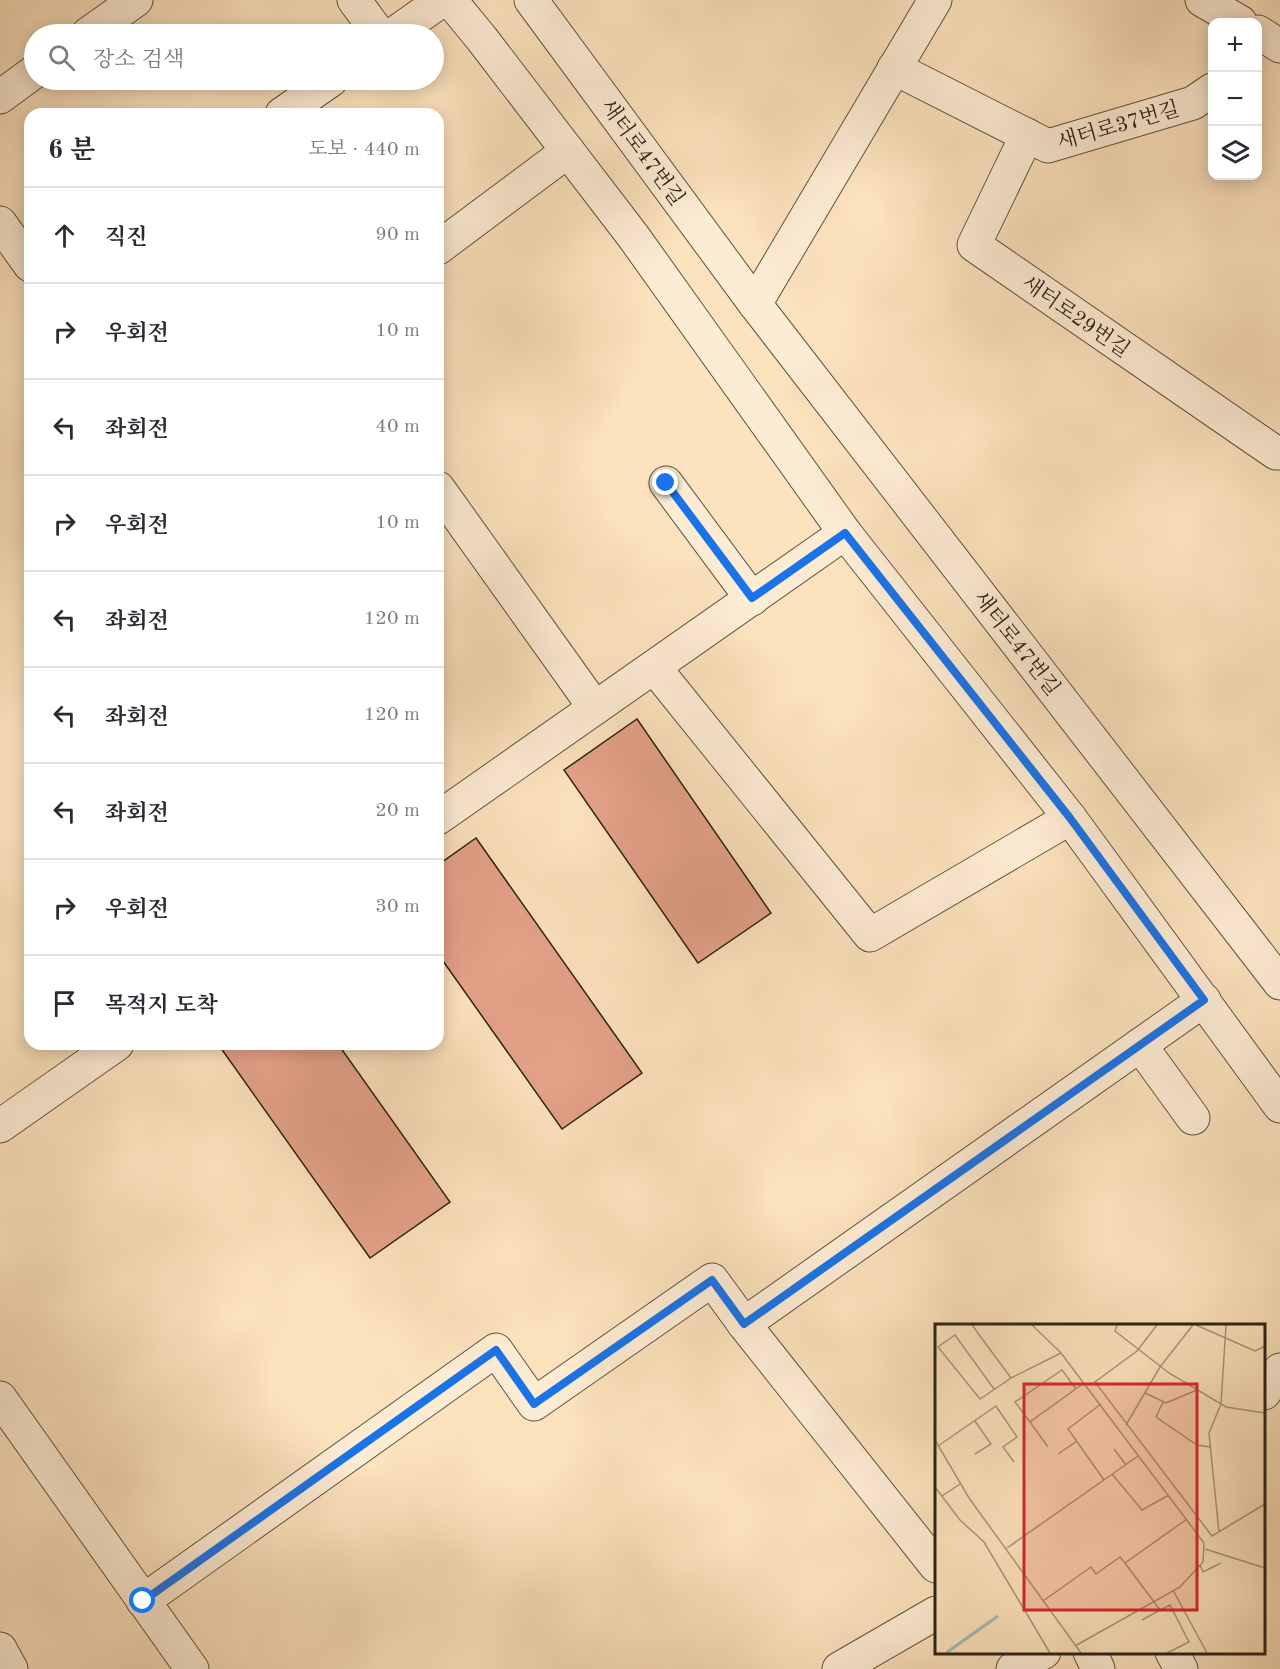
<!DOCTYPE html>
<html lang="ko">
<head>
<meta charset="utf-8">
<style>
	:root { --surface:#fff; --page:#f7f7f7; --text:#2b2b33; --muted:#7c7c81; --line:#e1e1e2 }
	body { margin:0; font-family:"Old Standard TT","Noto Serif KR",serif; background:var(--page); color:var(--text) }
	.controls { position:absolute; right:18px; top:18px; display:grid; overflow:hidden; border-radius:12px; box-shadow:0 3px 15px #0003 }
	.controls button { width:54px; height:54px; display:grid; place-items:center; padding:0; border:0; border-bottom:2px solid var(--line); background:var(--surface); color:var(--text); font:30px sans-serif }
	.stop { position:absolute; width:18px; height:18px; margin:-14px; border:4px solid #1a73e8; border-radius:50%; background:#fff }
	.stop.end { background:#1a73e8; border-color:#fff; box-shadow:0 2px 6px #0008 }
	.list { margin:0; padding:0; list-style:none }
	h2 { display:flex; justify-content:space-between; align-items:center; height:78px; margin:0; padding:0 24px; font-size:26px }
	h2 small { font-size:20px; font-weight:400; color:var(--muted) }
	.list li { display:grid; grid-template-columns:39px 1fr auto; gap:18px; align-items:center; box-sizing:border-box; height:96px; padding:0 24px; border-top:2px solid var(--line) }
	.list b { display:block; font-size:22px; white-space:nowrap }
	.list em { font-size:20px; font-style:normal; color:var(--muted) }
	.icon { flex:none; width:33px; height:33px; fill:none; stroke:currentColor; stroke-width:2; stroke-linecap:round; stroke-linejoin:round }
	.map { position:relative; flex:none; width:1280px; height:1669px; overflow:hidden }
	.search { position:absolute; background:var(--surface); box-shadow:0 3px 15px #0003; left:24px; top:24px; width:420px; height:66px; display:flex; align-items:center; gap:15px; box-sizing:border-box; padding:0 21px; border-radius:33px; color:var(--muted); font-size:22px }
	.panel { position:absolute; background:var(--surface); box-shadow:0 3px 15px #0003; left:24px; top:108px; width:420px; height:942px; border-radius:18px }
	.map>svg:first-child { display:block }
	.building { fill:#e4a188; stroke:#2d2214; stroke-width:1.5 }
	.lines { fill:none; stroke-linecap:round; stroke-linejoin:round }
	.minor-casing { stroke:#61523e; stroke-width:35 }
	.minor { stroke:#fdecd4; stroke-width:33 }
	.route { stroke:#1a73e8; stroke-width:8 }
	.labels { text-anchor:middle; stroke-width:4.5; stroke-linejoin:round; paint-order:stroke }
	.street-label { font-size:21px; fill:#2d2214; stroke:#fdecd4 }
	.inset-river { fill:none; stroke:#a0bcb8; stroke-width:3 }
	.inset-road { fill:none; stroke:#a99579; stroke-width:1.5 }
	.view { fill:#d62828; fill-opacity:0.15; stroke:#d62828; stroke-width:3 }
	.inset-edge { fill:none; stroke:#2d2214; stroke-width:3 }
</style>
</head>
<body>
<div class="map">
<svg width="1280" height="1669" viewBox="0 0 1280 1669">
	<rect width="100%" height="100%" fill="#fce2bd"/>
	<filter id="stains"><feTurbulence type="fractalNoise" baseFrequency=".00333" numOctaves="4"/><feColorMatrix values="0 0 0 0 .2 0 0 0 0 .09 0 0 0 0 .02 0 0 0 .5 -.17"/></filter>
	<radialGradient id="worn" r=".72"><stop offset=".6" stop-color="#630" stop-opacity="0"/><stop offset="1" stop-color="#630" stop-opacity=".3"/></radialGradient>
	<!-- building -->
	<g class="building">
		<path d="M 637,719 L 771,913 L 698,963 L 564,770 Z"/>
		<path d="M 476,838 L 642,1073 L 562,1129 L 438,954 L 438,865 Z"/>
		<path d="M 218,1044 L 338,1044 L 450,1202 L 370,1258 Z"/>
	</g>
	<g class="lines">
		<!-- minor casing -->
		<g class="minor-casing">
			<g id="minor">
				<path d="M 354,0 L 379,34"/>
				<path d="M 450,0 L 482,39 L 633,236 L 845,533 L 1070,818 L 1280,1106"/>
				<path d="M 531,0 L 755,304 L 1280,983"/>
				<path d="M 1202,0 L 1240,22"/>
				<path d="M 1258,32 L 1280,46"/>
				<path d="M 88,34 L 136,0"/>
				<path d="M 394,34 L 442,0"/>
				<path d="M 894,68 L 1048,146 L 1193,103 L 1212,90"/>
				<path d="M 0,97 L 34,72"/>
				<path d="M 282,114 L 331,80"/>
				<path d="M 1027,135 L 974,245 L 1276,453 L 1280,453"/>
				<path d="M 0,223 L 30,265"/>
				<path d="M 438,248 L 568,151"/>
				<path d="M 755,304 L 935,0"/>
				<path d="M 666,483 L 752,599"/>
				<path d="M 438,488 L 595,708"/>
				<path d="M 654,667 L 870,935 L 1070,818"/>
				<path d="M 438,818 L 845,533"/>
				<path d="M 1140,1045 L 1193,1118"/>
				<path d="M 0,1126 L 117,1044"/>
				<path d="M 744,1324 L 936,1566"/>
				<path d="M 1264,1393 L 1280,1370"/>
				<path d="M 0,1398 L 192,1669"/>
				<path d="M 143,1601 L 496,1350 L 534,1404 L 712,1280 L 744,1324 L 1204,1000"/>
				<path d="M 0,1649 L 11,1669"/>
				<path d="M 1090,1652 L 1098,1669"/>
				<path d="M 1172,1652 L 1181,1669"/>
				<path d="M 839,1669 L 936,1613"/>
				<path d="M 1013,1669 L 1044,1652"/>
			</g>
		</g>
		<!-- minor -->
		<use href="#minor" class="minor"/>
	</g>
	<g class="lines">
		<!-- route -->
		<path class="route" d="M 143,1601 L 496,1350 L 534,1404 L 712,1280 L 744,1324 L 1204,1000 L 1070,818 L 845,533 L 752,598 L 666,483"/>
	</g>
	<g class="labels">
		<!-- street labels -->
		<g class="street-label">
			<text transform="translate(1118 125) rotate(-16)" y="7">새터로37번길</text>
			<text transform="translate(643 152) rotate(54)" y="7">새터로47번길</text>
			<text transform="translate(1076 316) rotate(35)" y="7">새터로29번길</text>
			<text transform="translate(1017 643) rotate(52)" y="7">새터로47번길</text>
		</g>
	</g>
	<!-- overview -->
	<g transform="translate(935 1324)">
		<rect width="330" height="330" fill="#fce2bd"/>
		<path class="inset-river" d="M 11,329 L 63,292"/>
		<path class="inset-road" d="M 37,1 L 76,54 L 126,29M 97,1 L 126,29 L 269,219 L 268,238 L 245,263 L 140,322M 182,1 L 180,7 L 234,49 L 291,83 L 330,89M 222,1 L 202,27 L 160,58 L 277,212 L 330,180M 261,1 L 320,27 L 330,22M 59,65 L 20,11 L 3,23 L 45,75 L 76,54M 210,69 L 231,79 L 262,66M 228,78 L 221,93 L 262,121 L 275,123M 166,80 L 133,105 L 169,156M 95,98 L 80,78 L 127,46 L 141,65M 191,101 L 225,43 L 258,1M 0,116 L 34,174 L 146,329M 3,122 L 61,82 L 82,113 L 68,123 L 79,138M 113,123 L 95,98 L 149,59M 179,125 L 191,141M 40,130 L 56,120 L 40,97M 123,130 L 142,117M 177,150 L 207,186 L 234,171M 0,163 L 25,196 L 49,218 L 115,329M 7,172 L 25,160M 284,208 L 274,109 L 286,80 L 291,1M 72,224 L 203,132M 270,225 L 330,244M 190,239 L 225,286 L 207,296M 265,241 L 268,248 L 286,239M 238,266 L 272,329M 108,277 L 156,243 L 161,250 L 185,233 L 190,239 L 252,195M 225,286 L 235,281 L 254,318 L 232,329"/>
		<path class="view" d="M 89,60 L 262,60 L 262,286 L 89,286 Z"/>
		<rect width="330" height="330" class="inset-edge"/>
	</g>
	<rect width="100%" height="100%" filter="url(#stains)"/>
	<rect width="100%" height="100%" fill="url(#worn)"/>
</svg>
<div class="controls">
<button>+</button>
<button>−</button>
<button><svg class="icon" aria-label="layers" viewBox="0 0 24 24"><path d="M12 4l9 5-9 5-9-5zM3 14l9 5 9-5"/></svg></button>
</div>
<div class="stop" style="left:143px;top:1601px"></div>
<div class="stop end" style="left:666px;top:483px"></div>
<div class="search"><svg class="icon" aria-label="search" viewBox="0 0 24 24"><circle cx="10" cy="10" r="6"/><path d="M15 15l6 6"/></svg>장소 검색</div>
<section class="panel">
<h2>6 분<small>도보 · 440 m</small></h2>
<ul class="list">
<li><svg class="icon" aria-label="ahead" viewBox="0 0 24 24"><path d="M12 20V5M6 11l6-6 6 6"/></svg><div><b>직진</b></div><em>90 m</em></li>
<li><svg class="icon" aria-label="right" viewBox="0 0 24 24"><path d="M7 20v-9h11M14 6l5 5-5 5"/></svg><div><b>우회전</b></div><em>10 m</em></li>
<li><svg class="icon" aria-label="left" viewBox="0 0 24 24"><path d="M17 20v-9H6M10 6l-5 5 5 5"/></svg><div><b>좌회전</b></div><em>40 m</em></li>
<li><svg class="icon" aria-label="right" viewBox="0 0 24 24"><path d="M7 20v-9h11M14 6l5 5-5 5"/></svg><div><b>우회전</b></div><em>10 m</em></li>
<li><svg class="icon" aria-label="left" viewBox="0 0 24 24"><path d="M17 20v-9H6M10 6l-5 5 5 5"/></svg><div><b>좌회전</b></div><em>120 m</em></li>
<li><svg class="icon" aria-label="left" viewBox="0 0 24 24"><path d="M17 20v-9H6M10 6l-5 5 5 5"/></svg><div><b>좌회전</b></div><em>120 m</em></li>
<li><svg class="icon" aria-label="left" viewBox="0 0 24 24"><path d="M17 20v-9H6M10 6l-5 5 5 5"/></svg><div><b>좌회전</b></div><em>20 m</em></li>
<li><svg class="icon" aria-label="right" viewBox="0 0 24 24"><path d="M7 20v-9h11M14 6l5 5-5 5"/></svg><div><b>우회전</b></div><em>30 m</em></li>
<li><svg class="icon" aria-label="arrive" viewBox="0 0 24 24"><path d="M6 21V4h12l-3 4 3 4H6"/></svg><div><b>목적지 도착</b></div></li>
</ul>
</section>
</div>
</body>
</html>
